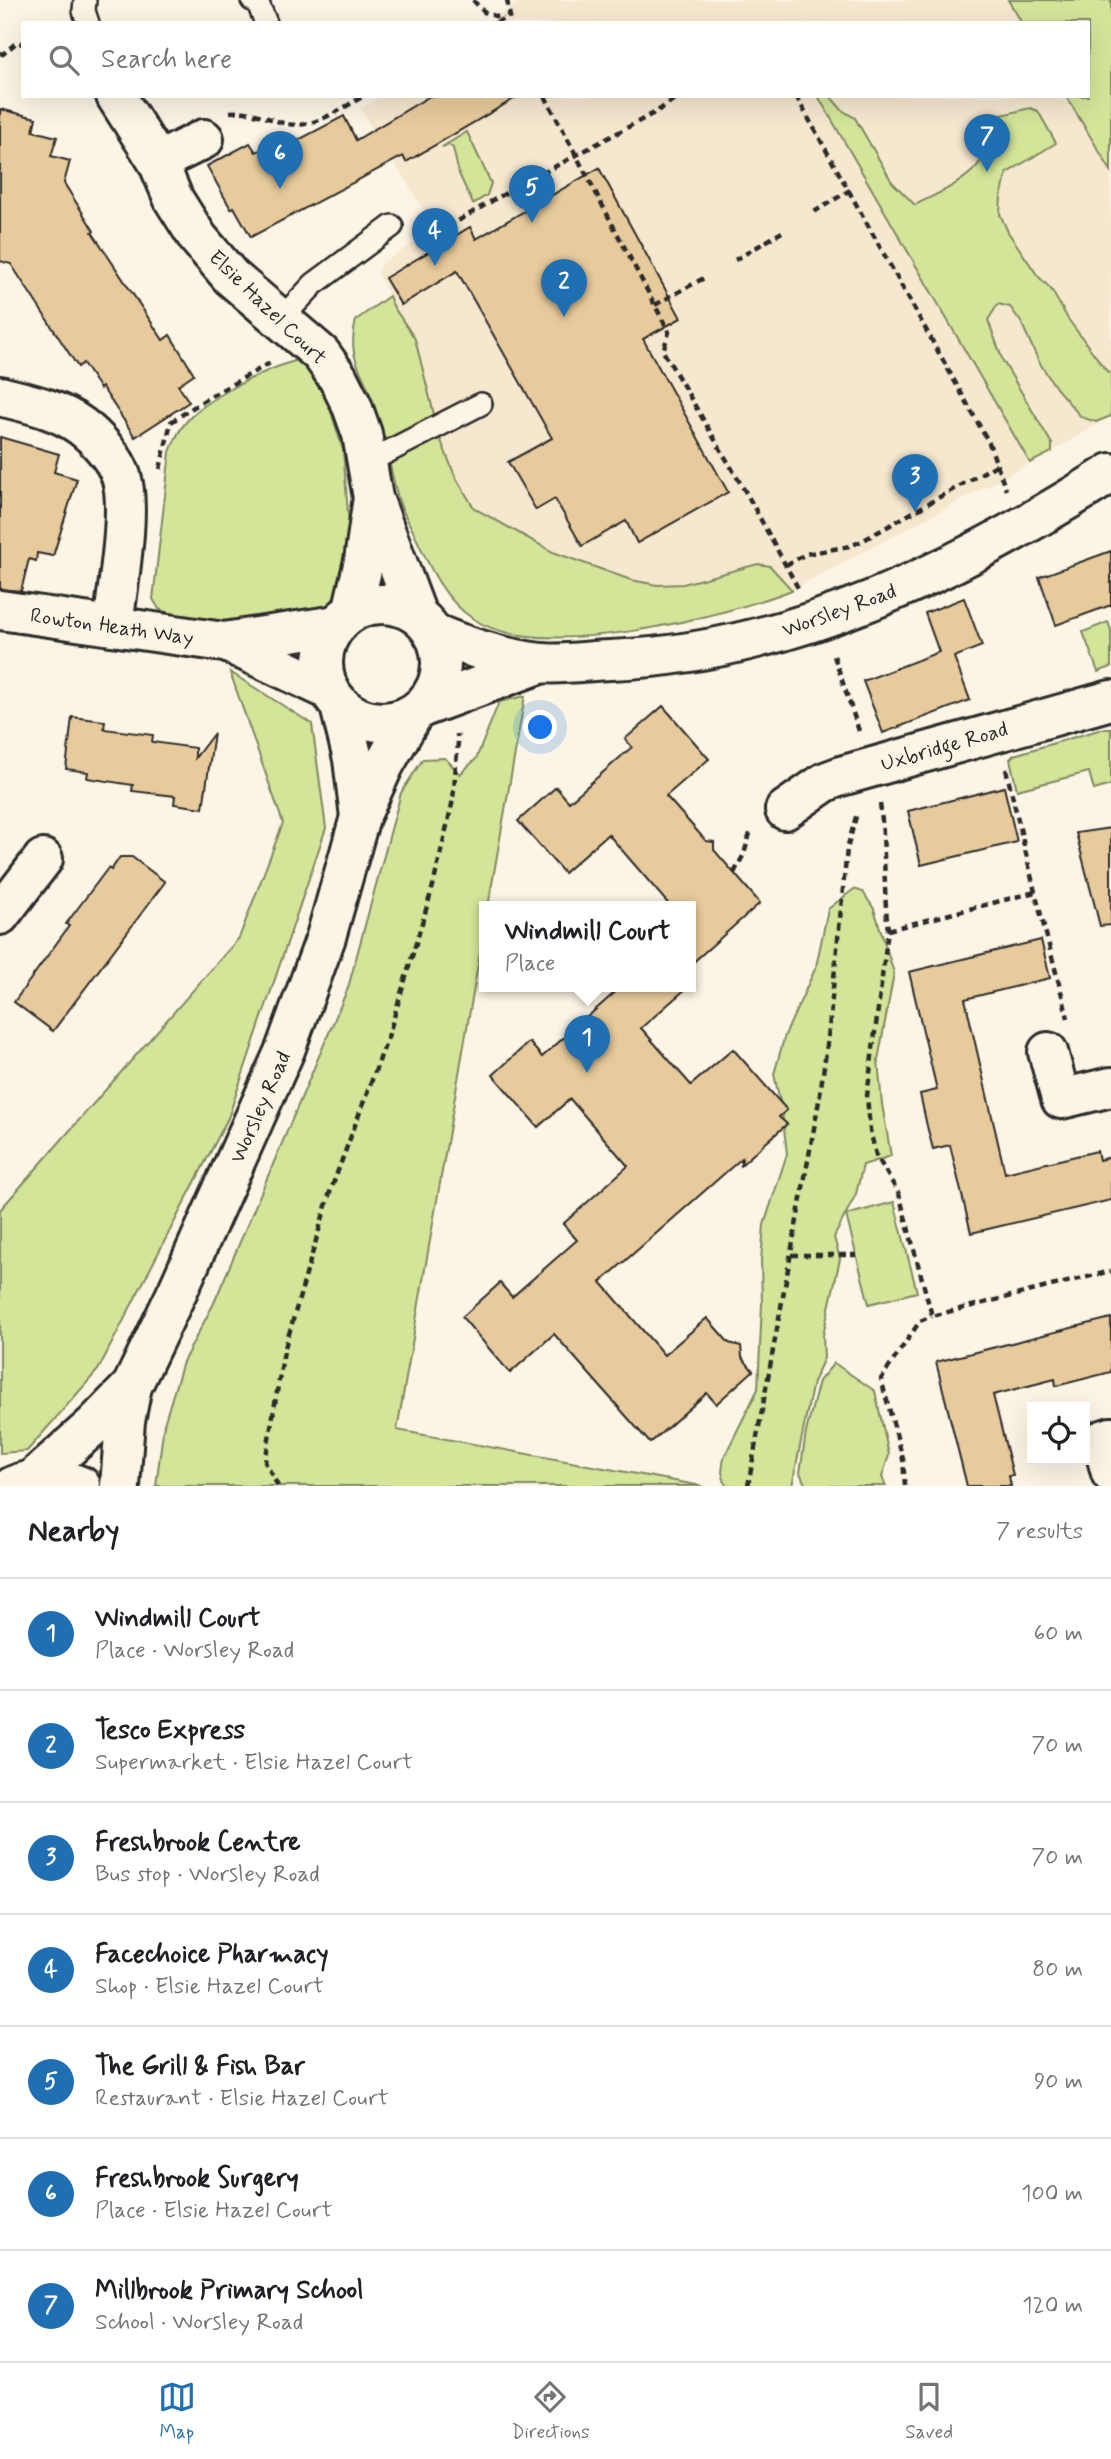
<!DOCTYPE html>
<html lang="en">
<head>
<meta charset="utf-8">
<style>
	:root { --surface:#fff; --page:#f2f2f2; --text:#202124; --muted:#757577; --line:#e0e0e0; --accent:#1f6fb2 }
	body { margin:0; font-family:Mynerve,sans-serif; background:var(--page); color:var(--text) }
	.controls { position:absolute; right:21px; bottom:21px; display:grid; overflow:hidden; border-radius:0px; box-shadow:0 7px 28px #0002 }
	.controls button { width:63px; height:63px; display:grid; place-items:center; padding:0; border:0; border-bottom:2px solid var(--line); background:var(--surface); color:var(--text); font:35px sans-serif }
	.you { position:absolute; left:541px; top:728px; width:24px; height:24px; margin:-18px; border:5px solid #fff; border-radius:50%; background:#1a73e8; box-shadow:0 0 0 10px #1a73e833 }
	.badge { display:grid; place-items:center; width:46px; height:46px; border-radius:50%; background:var(--accent); color:#fff; font-size:23px; font-weight:700 }
	.pin { position:absolute; translate:-50% -58px; filter:drop-shadow(0 2px 4px #0008) }
	.pin::after { content:''; position:absolute; top:37px; width:24px; height:21px; background:inherit; clip-path:polygon(0 0,100% 0,50% 100%) }
	.popup { position:absolute; left:479px; top:901px; width:217px; height:91px; box-sizing:border-box; display:grid; place-content:center; border-radius:0px; background:var(--surface); filter:drop-shadow(0 2px 5px #0005); font-size:23px; white-space:nowrap; color:var(--muted) }
	.popup b { font-size:26px; color:var(--text) }
	.popup::after { content:''; position:absolute; left:50%; top:100%; margin-left:-14px; border:14px solid transparent; border-top-color:var(--surface) }
	.list { margin:0; padding:0; list-style:none }
	h2 { display:flex; justify-content:space-between; align-items:center; height:91px; margin:0; padding:0 28px; font-size:30px }
	h2 small { font-size:23px; font-weight:400; color:var(--muted) }
	.list li { display:grid; grid-template-columns:46px 1fr auto; gap:21px; align-items:center; box-sizing:border-box; height:112px; padding:0 28px; border-top:2px solid var(--line) }
	.list b { display:block; font-size:26px; white-space:nowrap }
	.list p { margin:0; font-size:23px; white-space:nowrap; color:var(--muted) }
	.list em { font-size:23px; font-style:normal; color:var(--muted) }
	.icon { flex:none; width:38px; height:38px; fill:none; stroke:currentColor; stroke-width:2; stroke-linecap:round; stroke-linejoin:round }
	.map { position:relative; flex:none; width:1111px; height:1486px; overflow:hidden }
	.search { position:absolute; background:var(--surface); box-shadow:0 7px 28px #0002; left:21px; right:21px; top:21px; height:77px; display:flex; align-items:center; gap:18px; box-sizing:border-box; padding:0 24px; border-radius:0px; color:var(--muted); font-size:26px }
	.sheet { height:875px; background:var(--surface) }
	nav { display:flex; justify-content:space-around; align-items:center; box-sizing:border-box; height:98px; border-top:2px solid var(--line); background:var(--surface); font-size:19px; color:var(--muted) }
	nav a { display:grid; justify-items:center; gap:4px }
	nav .on { color:var(--accent) }
	.map>svg:first-child { display:block }
	.built { fill:#f6e8cf }
	.green { fill:#d3e599; stroke:#7f8862; stroke-width:2 }
	.building { fill:#e8cb9c; stroke:#2b2b2b; stroke-width:2 }
	.lines { fill:none; stroke-linecap:round; stroke-linejoin:round }
	.service-casing { stroke:#2b2b2b; stroke-width:26 }
	.minor-casing { stroke:#2b2b2b; stroke-width:44 }
	.secondary-casing { stroke:#2b2b2b; stroke-width:44 }
	.path { stroke:#2b2b2b; stroke-width:4.5; stroke-dasharray:7 5; stroke-linecap:butt }
	.service { stroke:#fcf5e5; stroke-width:21 }
	.minor { stroke:#fcf5e5; stroke-width:38 }
	.secondary { stroke:#fcf5e5; stroke-width:38 }
	.labels { text-anchor:middle; stroke-width:5; stroke-linejoin:round; paint-order:stroke }
	.street-label { font-size:21px; fill:#2b2b2b; stroke:#fcf5e5 }
</style>
</head>
<body>
<div class="map">
<svg width="1111" height="1486" viewBox="0 0 1111 1486">
	<rect width="100%" height="100%" fill="#fcf5e5"/>
	<filter id="ink" filterUnits="userSpaceOnUse"><feTurbulence type="fractalNoise" baseFrequency=".0143" numOctaves="2"/><feDisplacementMap in="SourceGraphic" scale="14" xChannelSelector="R" yChannelSelector="G"/><feConvolveMatrix kernelMatrix="1 2 1 2 8 2 1 2 1" color-interpolation-filters="sRGB"/></filter>
	<g filter="url(#ink)">
		<!-- built -->
		<path class="built" d="M 522,0 L 1111,0 L 1111,416 L 1052,452 L 792,590 L 770,566 L 758,564 L 683,584 L 657,585 L 631,580 L 553,552 L 474,508 L 455,476 L 440,438 L 415,339 L 393,306 L 378,272 L 382,263 L 436,229 L 360,109 L 381,96 L 1088,96 L 1088,23 L 488,23 Z"/>
		<!-- green -->
		<g class="green">
			<path d="M 1008,0 L 1111,0 L 1111,171 L 1066,96 L 1088,96 L 1088,23 L 1022,23 Z"/>
			<path d="M 818,96 L 830,96 L 842,110 L 855,118 L 892,182 L 915,205 C 963,181 987,173 998,116 L 1030,108 L 1038,111 L 1056,143 L 1007,173 L 1001,197 L 1000,214 L 1008,232 L 1038,276 L 1051,289 L 1068,319 L 1106,370 L 1111,374 L 1111,416 L 1096,422 L 1081,417 L 1056,388 L 1039,362 L 1021,322 L 1010,307 L 998,304 L 988,320 L 1003,361 L 1052,444 L 1052,452 L 1030,463 Z"/>
			<path d="M 467,132 L 491,183 L 487,195 L 473,204 L 459,174 L 453,148 L 449,145 L 442,147 Z"/>
			<path d="M 389,296 L 393,306 L 415,339 L 440,438 L 455,476 L 474,508 L 553,552 L 631,580 L 657,585 L 683,584 L 758,564 L 770,566 L 792,590 C 722,617 537,664 472,618 C 442,598 428,563 413,531 C 408,521 401,509 398,498 C 394,484 391,470 388,456 C 383,438 378,419 372,400 C 361,365 347,360 356,320 Z"/>
			<path d="M 298,360 L 310,372 L 328,402 L 343,450 L 349,526 L 348,565 L 344,584 L 334,600 L 320,612 L 240,624 L 173,615 L 159,609 L 153,599 L 170,452 C 174,441 178,431 186,422 C 207,397 266,369 298,360 Z"/>
			<path d="M 1108,622 L 1111,630 L 1111,667 L 1098,672 L 1083,632 Z"/>
			<path d="M 230,672 L 312,724 L 326,828 L 228,1118 L 98,1370 L 27,1451 L 0,1453 L 0,1210 L 239,938 L 283,823 Z"/>
			<path d="M 525,696 L 488,907 L 484,907 L 484,930 L 397,1430 L 702,1486 L 156,1486 L 164,1424 L 183,1362 L 214,1303 L 348,988 L 401,793 L 423,759 L 445,758 L 460,774 L 476,759 L 499,702 Z"/>
			<path d="M 1102,729 L 1111,729 L 1111,785 L 1094,790 L 1089,772 L 1017,790 L 1010,759 L 1014,755 Z"/>
			<path d="M 854,889 L 863,892 L 874,909 L 894,973 L 878,1060 L 882,1104 L 891,1156 L 863,1165 L 856,1194 L 834,1237 L 840,1259 L 823,1335 L 824,1358 L 813,1382 L 792,1486 L 726,1486 L 722,1472 L 724,1457 L 758,1389 L 762,1304 L 761,1260 L 764,1225 L 787,1154 L 782,1111 L 774,1074 L 785,1035 L 816,967 L 828,909 Z"/>
			<path d="M 894,1202 L 917,1292 L 869,1304 L 846,1215 Z"/>
			<path d="M 834,1363 L 875,1391 L 889,1455 L 882,1477 L 886,1486 L 806,1486 L 800,1473 L 806,1432 L 819,1381 Z"/>
		</g>
		<!-- building -->
		<g class="building">
			<path d="M 430,96 L 519,96 L 406,162 L 403,156 L 251,237 L 234,207 L 231,209 L 207,166 L 250,143 L 256,152 L 266,147 L 270,155 L 344,116 L 356,140 Z"/>
			<path d="M 0,109 L 36,118 L 33,131 L 57,137 L 51,156 L 70,161 L 64,183 L 94,231 L 92,232 L 163,340 L 170,335 L 194,374 L 178,385 L 189,402 L 135,437 L 102,387 L 100,389 L 83,363 L 78,367 L 11,264 L 0,261 Z"/>
			<path d="M 599,168 L 681,318 L 643,339 L 728,492 L 637,543 L 626,521 L 582,546 L 555,499 L 536,510 L 508,462 L 552,438 L 457,271 L 401,305 L 385,278 L 470,227 L 476,239 Z"/>
			<path d="M 0,437 L 59,454 L 54,472 L 77,479 L 53,556 L 37,553 L 36,561 L 29,559 L 21,591 L 0,589 Z"/>
			<path d="M 1111,551 L 1111,605 L 1056,625 L 1039,577 Z"/>
			<path d="M 964,598 L 982,646 L 954,657 L 970,700 L 883,733 L 863,681 L 939,652 L 925,613 Z"/>
			<path d="M 663,706 L 709,759 L 666,796 L 706,841 L 714,842 L 714,850 L 760,903 L 690,965 L 690,907 L 671,907 L 608,834 L 564,873 L 518,821 L 556,787 L 569,802 L 632,747 L 625,739 Z"/>
			<path d="M 72,717 L 105,721 L 104,729 L 153,735 L 152,742 L 195,748 L 195,758 L 214,733 L 203,808 L 174,804 L 175,796 L 132,791 L 133,785 L 87,778 L 88,772 L 66,769 Z"/>
			<path d="M 1004,787 L 1017,842 L 921,865 L 908,811 Z"/>
			<path d="M 1111,828 L 1111,925 L 1100,926 L 1076,833 Z"/>
			<path d="M 120,857 L 132,857 L 165,882 L 53,1031 L 14,1002 L 69,926 L 66,924 L 108,868 L 111,870 Z"/>
			<path d="M 1041,940 L 1050,978 L 965,999 L 1005,1173 L 1097,1151 L 1099,1160 L 1111,1157 L 1111,1200 L 971,1233 L 950,1145 L 933,1149 L 927,1126 L 920,1094 L 937,1090 L 909,972 Z"/>
			<path d="M 621,987 L 688,987 L 641,1028 L 691,1085 L 733,1049 L 787,1110 L 779,1117 L 787,1124 L 741,1165 L 742,1158 L 601,1282 L 664,1355 L 707,1318 L 729,1343 L 741,1346 L 742,1357 L 753,1371 L 716,1404 L 707,1393 L 650,1443 L 554,1334 L 510,1373 L 462,1317 L 500,1283 L 512,1297 L 577,1240 L 563,1224 L 628,1166 L 570,1099 L 538,1127 L 493,1075 L 529,1042 L 542,1057 Z"/>
			<path d="M 1111,1318 L 1111,1372 L 1056,1386 L 1055,1379 L 993,1395 L 1013,1475 L 1009,1476 L 1011,1486 L 967,1486 L 936,1362 Z"/>
		</g>
		<g class="lines">
			<!-- service casing -->
			<g class="service-casing">
				<g id="service">
					<path d="M 85,0 L 84,11 L 88,23"/>
					<path d="M 252,0 L 257,1 L 266,23"/>
					<path d="M 280,320 L 314,284 L 392,226"/>
					<path d="M 368,462 L 481,404"/>
				</g>
			</g>
			<!-- minor casing -->
			<g class="minor-casing">
				<g id="minor">
					<path d="M 116,96 L 158,162"/>
					<path d="M 204,139 L 158,162 L 174,200 L 198,238 L 231,277 L 321,354 L 338,378 L 352,406 L 362,434 L 373,498 L 417,615"/>
					<path d="M 0,396 C 27,403 58,409 81,426 C 96,437 115,458 121,476 C 132,508 117,590 113,626"/>
					<circle cx="382" cy="663" r="59"/>
					<path d="M 0,610 L 224,642 L 337,625"/>
					<path d="M 352,612 L 364,561 L 372,504"/>
					<path d="M 433,633 C 467,647 505,659 541,663 C 563,665 587,661 610,660 C 792,653 960,569 1111,473"/>
					<path d="M 226,642 L 329,690"/>
					<path d="M 340,706 L 353,759 L 360,817"/>
					<path d="M 423,707 L 542,663"/>
					<path d="M 785,810 L 825,782 L 841,776 L 1111,700"/>
					<path d="M 0,915 L 43,859"/>
					<path d="M 1048,1052 L 1061,1099 L 1111,1087"/>
					<path d="M 1111,1437 L 1102,1440 L 1111,1473"/>
					<path d="M 31,1481 L 94,1425 L 132,1386"/>
					<path d="M 120,1486 L 125,1421 L 132,1386 L 178,1290 L 285,1050 L 326,937 L 360,817 L 384,765 L 413,714"/>
				</g>
			</g>
			<!-- secondary casing -->
			<g class="secondary-casing">
				<path id="secondary" d="M 13,1486 C 35,1476 59,1478 81,1486"/>
			</g>
			<!-- path -->
			<g class="path">
				<path d="M 473,0 L 484,12 L 503,19"/>
				<path d="M 507,0 L 511,23"/>
				<path d="M 496,23 L 510,15"/>
				<path d="M 0,53 L 3,54 L 17,42 L 23,44"/>
				<path d="M 545,96 L 669,332 L 663,351 L 749,498 L 798,588"/>
				<path d="M 796,96 L 989,443 L 1006,490"/>
				<path d="M 230,112 C 250,110 264,117 283,123 C 312,131 340,109 364,96"/>
				<path d="M 814,212 L 850,190"/>
				<path d="M 417,245 L 497,198 L 656,112 L 679,96"/>
				<path d="M 735,260 L 782,232"/>
				<path d="M 655,305 L 704,278"/>
				<path d="M 160,469 L 171,422 L 209,397 L 272,362"/>
				<path d="M 786,565 L 806,554 L 850,546 L 862,541 L 998,464"/>
				<path d="M 834,656 L 859,731"/>
				<path d="M 1006,769 L 1035,892 L 1068,1018"/>
				<path d="M 880,804 C 886,846 883,888 888,930 L 867,1096 L 870,1130 L 876,1155 L 899,1194 L 932,1316 L 1111,1271"/>
				<path d="M 734,873 L 744,854 L 751,830"/>
				<path d="M 888,930 L 1035,892"/>
				<path d="M 791,1255 L 856,1255"/>
				<path d="M 278,1486 L 265,1462 L 284,1351 L 330,1192 L 388,1037 L 433,886 L 453,800 L 458,742 L 457,734"/>
				<path d="M 748,1486 L 819,1101 L 828,1038 L 847,849 L 857,813"/>
				<path d="M 905,1486 L 903,1459 L 881,1379 L 920,1321 L 932,1316"/>
			</g>
			<!-- service -->
			<use href="#service" class="service"/>
			<!-- minor -->
			<use href="#minor" class="minor"/>
			<!-- secondary -->
			<use href="#secondary" class="secondary"/>
		</g>
	</g>
	<g class="labels">
		<!-- street labels -->
		<g class="street-label">
			<text transform="translate(268 307) rotate(44)" y="7">Elsie Hazel Court</text>
			<text transform="translate(839 610) rotate(-20)" y="7">Worsley Road</text>
			<text transform="translate(112 626) rotate(8)" y="7">Rowton Heath Way</text>
			<text transform="translate(944 746) rotate(-16)" y="7">Uxbridge Road</text>
			<text transform="translate(260 1107) rotate(-66)" y="7">Worsley Road</text>
		</g>
	</g>
</svg>
<div class="controls">
<button><svg class="icon" aria-label="locate" viewBox="0 0 24 24"><circle cx="12" cy="12" r="6"/><path d="M12 2v4M12 18v4M2 12h4M18 12h4"/></svg></button>
</div>
<div class="you"></div>
<div class="pin badge" style="left:587px;top:1073px">1</div>
<div class="popup"><b>Windmill Court</b>Place</div>
<div class="pin badge" style="left:564px;top:317px">2</div>
<div class="pin badge" style="left:915px;top:512px">3</div>
<div class="pin badge" style="left:435px;top:266px">4</div>
<div class="pin badge" style="left:532px;top:223px">5</div>
<div class="pin badge" style="left:280px;top:189px">6</div>
<div class="pin badge" style="left:987px;top:172px">7</div>
<div class="search"><svg class="icon" aria-label="search" viewBox="0 0 24 24"><circle cx="10" cy="10" r="6"/><path d="M15 15l6 6"/></svg>Search here</div>
</div>
<section class="sheet">
<h2>Nearby<small>7 results</small></h2>
<ul class="list">
<li><span class="badge">1</span><div><b>Windmill Court</b><p>Place · Worsley Road</p></div><em>60 m</em></li>
<li><span class="badge">2</span><div><b>Tesco Express</b><p>Supermarket · Elsie Hazel Court</p></div><em>70 m</em></li>
<li><span class="badge">3</span><div><b>Freshbrook Centre</b><p>Bus stop · Worsley Road</p></div><em>70 m</em></li>
<li><span class="badge">4</span><div><b>Facechoice Pharmacy</b><p>Shop · Elsie Hazel Court</p></div><em>80 m</em></li>
<li><span class="badge">5</span><div><b>The Grill &amp; Fish Bar</b><p>Restaurant · Elsie Hazel Court</p></div><em>90 m</em></li>
<li><span class="badge">6</span><div><b>Freshbrook Surgery</b><p>Place · Elsie Hazel Court</p></div><em>100 m</em></li>
<li><span class="badge">7</span><div><b>Millbrook Primary School</b><p>School · Worsley Road</p></div><em>120 m</em></li>
</ul>
</section>
<nav>
<a class="on"><svg class="icon" aria-label="map" viewBox="0 0 24 24"><path d="M3 6l6-2 6 2 6-2v14l-6 2-6-2-6 2zM9 4v14M15 6v14"/></svg>Map</a>
<a><svg class="icon" aria-label="directions" viewBox="0 0 24 24"><path d="M12 3l9 9-9 9-9-9zM9 14v-3h6M13 9l2 2-2 2"/></svg>Directions</a>
<a><svg class="icon" aria-label="saved" viewBox="0 0 24 24"><path d="M7 4h10v16l-5-4-5 4z"/></svg>Saved</a>
</nav>
</body>
</html>
